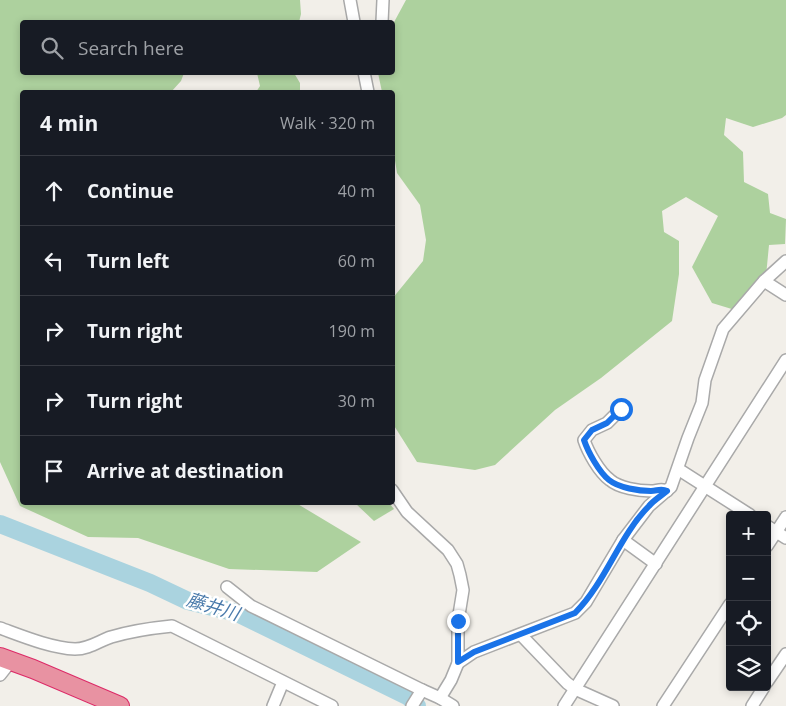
<!DOCTYPE html>
<html lang="en">
<head>
<meta charset="utf-8">
<style>
	:root { --surface:#171b24; --page:#20242c; --text:#f1f3f6; --muted:#9ea1a6; --line:#363941 }
	body { margin:0; font-family:"Open Sans","Noto Sans JP",sans-serif; background:var(--page); color:var(--text) }
	.controls { position:absolute; right:15px; bottom:15px; display:grid; overflow:hidden; border-radius:5px; box-shadow:0 2px 8px #0003 }
	.controls button { width:45px; height:45px; display:grid; place-items:center; padding:0; border:0; border-bottom:1px solid var(--line); background:var(--surface); color:var(--text); font:25px sans-serif }
	.stop { position:absolute; width:15px; height:15px; margin:-11px; border:4px solid #1a73e8; border-radius:50%; background:#fff }
	.stop.end { background:#1a73e8; border-color:#fff; box-shadow:0 1px 5px #0008 }
	.list { margin:0; padding:0; list-style:none }
	h2 { display:flex; justify-content:space-between; align-items:center; height:65px; margin:0; padding:0 20px; font-size:21px }
	h2 small { font-size:16px; font-weight:400; color:var(--muted) }
	.list li { display:grid; grid-template-columns:32px 1fr auto; gap:15px; align-items:center; box-sizing:border-box; height:70px; padding:0 20px; border-top:1px solid var(--line) }
	.list b { display:block; font-size:19px; white-space:nowrap }
	.list em { font-size:16px; font-style:normal; color:var(--muted) }
	.icon { flex:none; width:28px; height:28px; fill:none; stroke:currentColor; stroke-width:2; stroke-linecap:round; stroke-linejoin:round }
	.map { position:relative; flex:none; width:786px; height:706px; overflow:hidden }
	.search { position:absolute; background:var(--surface); box-shadow:0 2px 8px #0003; left:20px; top:20px; width:375px; height:55px; display:flex; align-items:center; gap:12px; box-sizing:border-box; padding:0 18px; border-radius:5px; color:var(--muted); font-size:19px }
	.panel { position:absolute; background:var(--surface); box-shadow:0 2px 8px #0003; left:20px; top:90px; width:375px; height:415px; border-radius:5px }
	.map>svg:first-child { display:block }
	.forest { fill:#add19e }
	.lines { fill:none; stroke-linecap:round; stroke-linejoin:round }
	.river { stroke:#aad3df; stroke-width:18 }
	.minor-casing { stroke:#a9a9a9; stroke-width:14 }
	.highway-casing { stroke:#dc2a67; stroke-width:20 }
	.minor { stroke:#fff; stroke-width:11 }
	.highway { stroke:#e892a2; stroke-width:18 }
	.route { stroke:#1a73e8; stroke-width:6 }
	.labels { text-anchor:middle; stroke-width:5; stroke-linejoin:round; paint-order:stroke }
	.water-label { font-size:18px; font-style:italic; fill:#4a7aab; stroke:#fff }
</style>
</head>
<body>
<div class="map">
<svg width="786" height="706" viewBox="0 0 786 706">
	<rect width="100%" height="100%" fill="#f2efe9"/>
	<!-- forest -->
	<g class="forest">
		<path d="M 0,0 L 300,0 L 301,14 L 299,22 L 22,22 L 22,72 L 184,73 L 181,81 L 171,92 L 144,91 L 142,92 L 22,92 L 22,502 L 296,503 L 361,542 L 317,572 L 229,569 L 138,538 L 88,537 L 20,506 L 0,462 Z"/>
		<path d="M 406,0 L 786,0 L 786,115 L 782,118 L 753,127 L 726,118 L 724,135 L 743,152 L 744,182 L 768,194 L 770,213 L 786,219 L 785,244 L 769,245 L 766,276 L 735,310 L 712,303 L 692,267 L 718,216 L 686,197 L 662,211 L 664,232 L 679,241 L 679,274 L 672,321 L 601,378 L 555,410 L 495,465 L 475,470 L 417,462 L 393,424 L 392,299 L 423,261 L 426,240 L 420,205 L 397,173 L 393,148 L 392,92 L 382,92 L 378,73 L 392,72 L 393,24 Z"/>
		<path d="M 257,73 L 294,73 L 300,83 L 300,92 L 256,92 L 260,86 Z"/>
		<path d="M 355,503 L 389,503 L 394,509 L 374,521 Z"/>
	</g>
	<g class="lines">
		<!-- river -->
		<path class="river" d="M 0,524 L 150,583 L 188,601 L 237,613 L 409,697 L 417,706"/>
		<!-- minor casing -->
		<g class="minor-casing">
			<g id="minor">
				<path d="M 350,0 L 354,22"/>
				<path d="M 382,22 L 383,0"/>
				<path d="M 364,72 L 368,92"/>
				<path d="M 786,261 L 764,281 L 786,295"/>
				<path d="M 621,409 L 607,423 L 592,430 L 584,440 C 588,452 599,472 610,480 C 619,488 639,491 651,491 C 657,491 661,488 667,491"/>
				<path d="M 678,469 L 750,515"/>
				<path d="M 392,490 L 407,512 L 448,550 L 457,564 L 460,575 L 463,590 L 458,621 L 458,663 L 451,680 L 440,698"/>
				<path d="M 767,526 L 786,538"/>
				<path d="M 623,540 L 656,564"/>
				<path d="M 767,546 L 786,517"/>
				<path d="M 227,587 L 251,606 L 422,690 L 440,698 L 453,706"/>
				<path d="M 0,628 C 22,636 51,648 75,649 C 89,649 99,641 111,637 C 131,631 152,628 172,626 L 332,706"/>
				<path d="M 521,635 L 567,683 L 575,689 L 613,706"/>
				<path d="M 458,663 L 474,652 L 575,613 L 586,602 L 623,540 L 649,506 L 671,487 L 688,438 L 702,403 L 705,380 L 723,329 L 764,281"/>
				<path d="M 0,675 L 11,661"/>
				<path d="M 767,682 L 786,654"/>
				<path d="M 273,706 L 283,682"/>
				<path d="M 412,706 L 422,690"/>
				<path d="M 564,706 L 786,360"/>
				<path d="M 663,706 L 730,604"/>
				<path d="M 752,706 L 764,687"/>
			</g>
		</g>
		<!-- highway casing -->
		<g class="highway-casing">
			<path id="highway" d="M 0,657 L 33,669 L 120,706"/>
		</g>
		<!-- minor -->
		<use href="#minor" class="minor"/>
		<!-- highway -->
		<use href="#highway" class="highway"/>
	</g>
	<g class="lines">
		<!-- route -->
		<path class="route" d="M 458,621 L 458,662 L 474,652 L 575,613 C 606,582 619,536 649,506 C 654,500 661,496 667,491 C 661,488 657,491 651,491 C 639,491 619,488 609,480 C 599,472 588,452 584,440 L 592,430 L 607,423 L 621,409"/>
	</g>
	<g class="labels">
		<!-- water labels -->
		<g class="water-label">
			<text transform="translate(213 607) rotate(17)" y="6">藤井川</text>
		</g>
	</g>
</svg>
<div class="controls">
<button>+</button>
<button>−</button>
<button><svg class="icon" aria-label="locate" viewBox="0 0 24 24"><circle cx="12" cy="12" r="6"/><path d="M12 2v4M12 18v4M2 12h4M18 12h4"/></svg></button>
<button><svg class="icon" aria-label="layers" viewBox="0 0 24 24"><path d="M12 4l9 5-9 5-9-5zM3 14l9 5 9-5"/></svg></button>
</div>
<div class="stop" style="left:621px;top:409px"></div>
<div class="stop end" style="left:458px;top:621px"></div>
<div class="search"><svg class="icon" aria-label="search" viewBox="0 0 24 24"><circle cx="10" cy="10" r="6"/><path d="M15 15l6 6"/></svg>Search here</div>
<section class="panel">
<h2>4 min<small>Walk · 320 m</small></h2>
<ul class="list">
<li><svg class="icon" aria-label="ahead" viewBox="0 0 24 24"><path d="M12 20V5M6 11l6-6 6 6"/></svg><div><b>Continue</b></div><em>40 m</em></li>
<li><svg class="icon" aria-label="left" viewBox="0 0 24 24"><path d="M17 20v-9H6M10 6l-5 5 5 5"/></svg><div><b>Turn left</b></div><em>60 m</em></li>
<li><svg class="icon" aria-label="right" viewBox="0 0 24 24"><path d="M7 20v-9h11M14 6l5 5-5 5"/></svg><div><b>Turn right</b></div><em>190 m</em></li>
<li><svg class="icon" aria-label="right" viewBox="0 0 24 24"><path d="M7 20v-9h11M14 6l5 5-5 5"/></svg><div><b>Turn right</b></div><em>30 m</em></li>
<li><svg class="icon" aria-label="arrive" viewBox="0 0 24 24"><path d="M6 21V4h12l-3 4 3 4H6"/></svg><div><b>Arrive at destination</b></div></li>
</ul>
</section>
</div>
</body>
</html>
